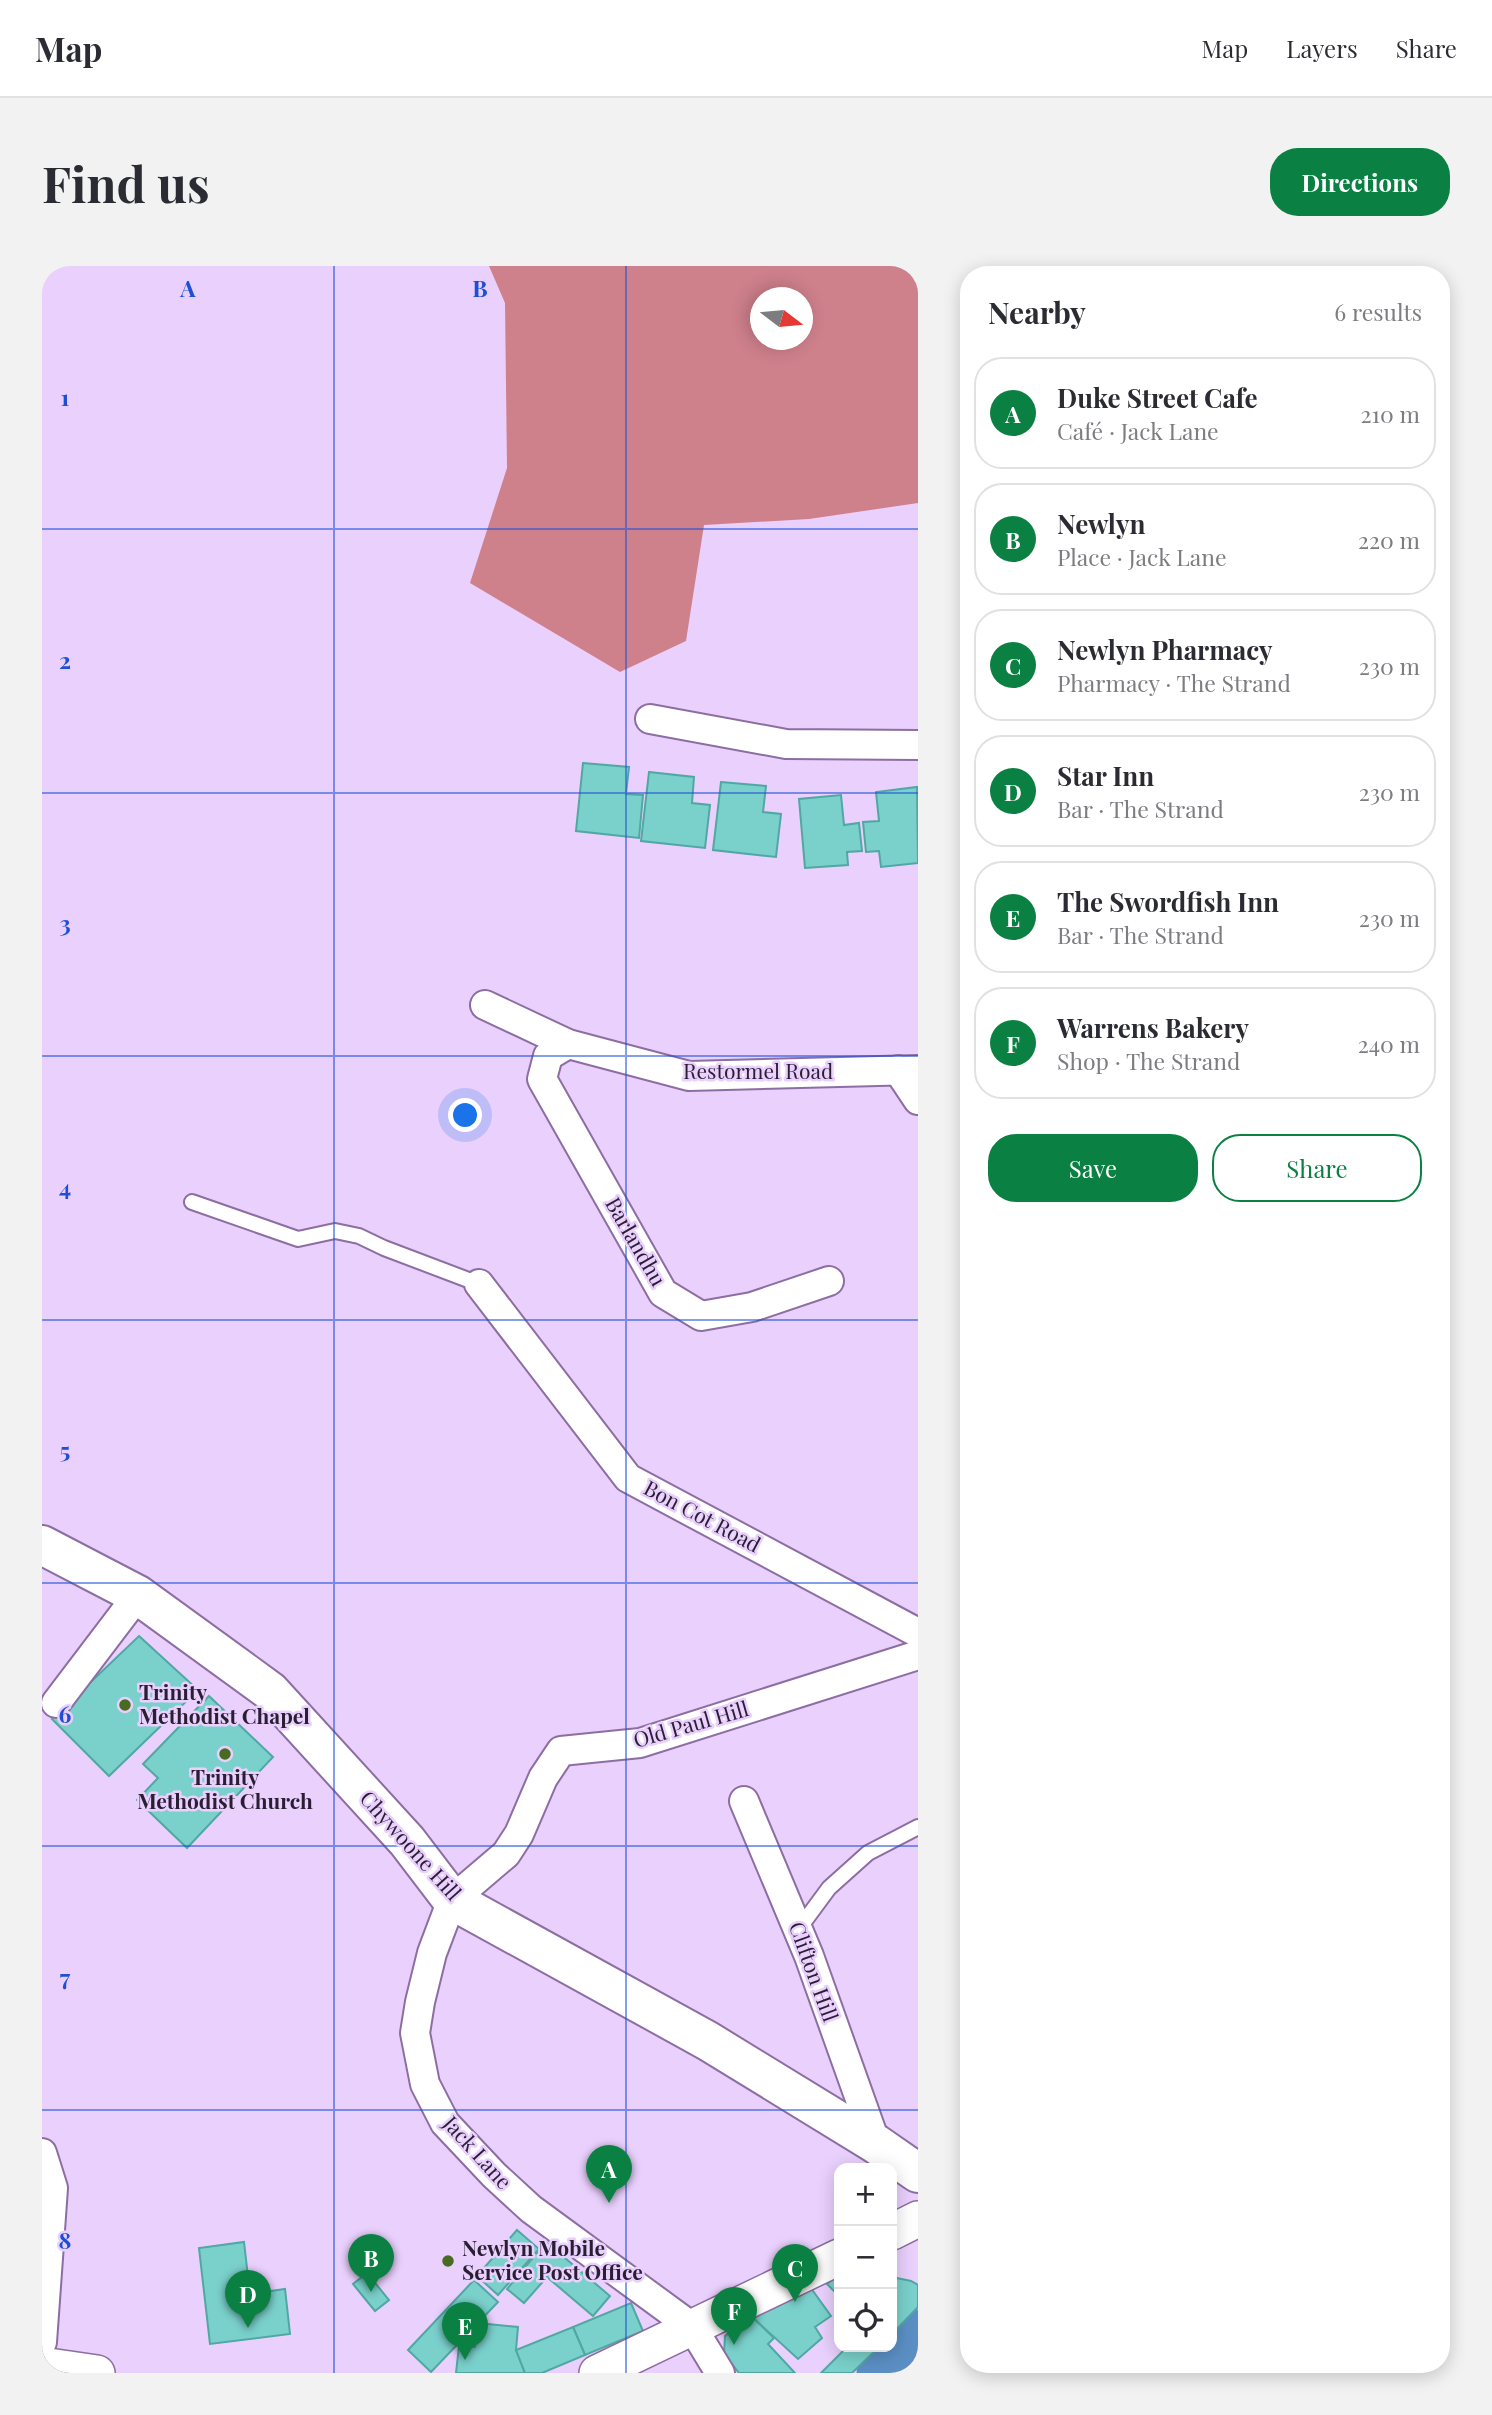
<!DOCTYPE html>
<html lang="en">
<head>
<meta charset="utf-8">
<style>
	:root { --surface:#fff; --page:#f2f2f3; --text:#2b2b33; --muted:#7c7c81; --line:#e1e1e2; --accent:#0b8043 }
	body { margin:0; font-family:"Playfair Display",serif; background:var(--page); color:var(--text) }
	.controls { position:absolute; right:21px; bottom:21px; display:grid; overflow:hidden; border-radius:14px; box-shadow:0 4px 18px #0003 }
	.controls button { width:63px; height:63px; display:grid; place-items:center; padding:0; border:0; border-bottom:2px solid var(--line); background:var(--surface); color:var(--text); font:35px sans-serif }
	.compass { position:absolute; left:708px; top:21px; width:63px; height:63px; border-radius:50%; background:var(--surface); box-shadow:0 4px 18px #0003; rotate:106deg }
	.you { position:absolute; left:424px; top:850px; width:24px; height:24px; margin:-18px; border:5px solid #fff; border-radius:50%; background:#1a73e8; box-shadow:0 0 0 10px #1a73e833 }
	.badge { display:grid; place-items:center; width:46px; height:46px; border-radius:50%; background:var(--accent); color:#fff; font-size:23px; font-weight:700 }
	.pin { position:absolute; translate:-50% -58px; filter:drop-shadow(0 2px 4px #0008) }
	.pin::after { content:''; position:absolute; top:37px; width:24px; height:21px; background:inherit; clip-path:polygon(0 0,100% 0,50% 100%) }
	.list { margin:0; padding:0; list-style:none }
	h2 { display:flex; justify-content:space-between; align-items:center; height:91px; margin:0; padding:0 28px; font-size:30px }
	h2 small { font-size:23px; font-weight:400; color:var(--muted) }
	.list li { display:grid; grid-template-columns:46px 1fr auto; gap:21px; align-items:center; box-sizing:border-box; height:112px; margin:0 14px 14px; padding:0 14px; border:2px solid var(--line); border-radius:28px }
	.list b { display:block; font-size:26px; white-space:nowrap }
	.list p { margin:0; font-size:23px; white-space:nowrap; color:var(--muted) }
	.list em { font-size:23px; font-style:normal; color:var(--muted) }
	.actions { display:flex; gap:14px; padding:21px 28px }
	.actions a { flex:1; padding:16px 0; border:2px solid var(--accent); border-radius:28px; text-align:center; font-size:24px; color:var(--accent) }
	.actions .main { background:var(--accent); color:#fff }
	.icon { flex:none; width:38px; height:38px; fill:none; stroke:currentColor; stroke-width:2; stroke-linecap:round; stroke-linejoin:round }
	.map { position:relative; flex:none; width:876px; height:2107px; overflow:hidden; border-radius:28px }
	header { display:flex; align-items:center; gap:42px; box-sizing:border-box; height:98px; padding:0 35px; background:var(--surface); border-bottom:2px solid var(--line) }
	header strong { font-size:33px }
	nav { display:flex; gap:38px; margin-inline-start:auto; font-size:24px }
	.intro { display:flex; align-items:center; justify-content:space-between; box-sizing:border-box; height:168px; padding:0 42px }
	h1 { margin:0; font-size:49px }
	.button { padding:18px 32px; border-radius:28px; background:var(--accent); color:#fff; font-size:24px; font-weight:700 }
	main { display:flex; gap:42px; padding:0 42px }
	aside { flex:1; background:var(--surface); border-radius:28px; box-shadow:0 4px 18px #0003 }
	.map>svg:first-child { display:block }
	.forest { fill:#ce808b; fill-rule:evenodd }
	.lines { fill:none; stroke-linecap:round; stroke-linejoin:round }
	.river { stroke:#5b8fc4; stroke-width:65 }
	.building { fill:#7ad0cb; stroke:#51a7a2; stroke-width:2 }
	.service-casing { stroke:#8c6ea2; stroke-width:18 }
	.minor-casing { stroke:#8c6ea2; stroke-width:32 }
	.tertiary-casing { stroke:#8c6ea2; stroke-width:38 }
	.secondary-casing { stroke:#8c6ea2; stroke-width:42 }
	.service { stroke:#fff; stroke-width:14 }
	.minor { stroke:#fff; stroke-width:28 }
	.tertiary { stroke:#fff; stroke-width:35 }
	.secondary { stroke:#fff; stroke-width:38 }
	.grid { fill:none; stroke:#1d4ed8; stroke-width:2; stroke-opacity:0.55 }
	.poi-dot { fill:#496a21; stroke:#e9d0fd; stroke-width:2.5 }
	.labels { text-anchor:middle; stroke-width:5; stroke-linejoin:round; paint-order:stroke }
	.street-label { font-size:21px; fill:#2a1e33; stroke:#e9d0fd }
	.poi-label { font-size:21px; font-weight:bold; fill:#2a1e33; stroke:#e9d0fd; text-anchor:start }
	.grid-label { font-size:23px; text-anchor:middle; font-weight:bold; fill:#1d4ed8; stroke:#e9d0fd; stroke-width:5; stroke-linejoin:round; paint-order:stroke }
</style>
</head>
<body>
<header>
<strong>Map</strong>
<nav><a>Map</a><a>Layers</a><a>Share</a></nav>
</header>
<div class="intro"><h1>Find us</h1><a class="button">Directions</a></div>
<main>
<div class="map">
<svg width="876" height="2107" viewBox="0 0 876 2107">
	<rect width="100%" height="100%" fill="#e9d0fd"/>
	<!-- forest -->
	<path class="forest" d="M 447,0 L 876,0 L 876,237 L 767,253 L 662,259 L 644,375 L 578,406 L 428,317 L 465,202 L 463,37 ZM 718,32 L 760,32 L 760,74 L 718,74 Z"/>
	<g class="lines">
		<!-- river -->
		<path class="river" d="M 847,2107 L 876,2076"/>
	</g>
	<!-- building -->
	<g class="building">
		<path d="M 541,497 L 587,501 L 584,528 L 601,529 L 597,572 L 534,565 Z"/>
		<path d="M 607,506 L 652,511 L 650,537 L 668,539 L 663,582 L 599,575 Z"/>
		<path d="M 679,516 L 724,520 L 721,546 L 739,548 L 734,591 L 671,584 Z"/>
		<path d="M 875,521 L 876,597 L 839,601 L 837,585 L 824,586 L 821,556 L 837,555 L 834,526 Z"/>
		<path d="M 799,529 L 802,559 L 817,557 L 820,585 L 805,586 L 806,599 L 763,602 L 757,533 Z"/>
		<path d="M 97,1370 L 156,1424 L 67,1510 L 10,1453 Z"/>
		<path d="M 167,1430 L 231,1491 L 145,1582 L 95,1534 L 116,1512 L 101,1498 Z"/>
		<path d="M 475,1964 L 497,1983 L 456,2029 L 435,2010 Z"/>
		<path d="M 202,1976 L 208,2028 L 243,2023 L 248,2068 L 168,2078 L 157,1982 Z"/>
		<path d="M 504,1976 L 568,2030 L 551,2050 L 505,2011 L 482,2037 L 465,2023 Z"/>
		<path d="M 325,2007 L 347,2034 L 333,2045 L 311,2018 Z"/>
		<path d="M 797,2008 L 797,2030 L 785,2018 Z"/>
		<path d="M 850,2011 L 869,2015 L 876,2019 L 876,2041 L 850,2068 Z"/>
		<path d="M 432,2014 L 456,2036 L 389,2106 L 366,2084 Z"/>
		<path d="M 766,2018 L 789,2050 L 773,2061 L 780,2072 L 756,2093 L 708,2049 Z"/>
		<path d="M 589,2037 L 601,2065 L 543,2089 L 531,2061 Z"/>
		<path d="M 708,2049 L 732,2072 L 726,2078 L 753,2107 L 697,2107 L 682,2088 L 683,2070 Z"/>
		<path d="M 436,2057 L 476,2061 L 474,2084 L 483,2107 L 414,2107 L 417,2080 L 433,2081 Z"/>
		<path d="M 531,2061 L 543,2089 L 500,2107 L 483,2107 L 474,2084 Z"/>
		<path d="M 805,2081 L 837,2081 L 810,2107 L 779,2107 Z"/>
	</g>
	<g class="lines">
		<!-- service casing -->
		<g class="service-casing">
			<g id="service">
				<path d="M 150,936 L 256,973 L 293,965 L 317,970 L 342,982 L 437,1018"/>
				<path d="M 756,1664 L 787,1622 L 826,1587 L 876,1561"/>
			</g>
		</g>
		<!-- minor casing -->
		<g class="minor-casing">
			<g id="minor">
				<path d="M 608,453 L 744,478 L 876,479"/>
				<path d="M 443,739 L 526,778 L 647,810 L 876,804"/>
				<path d="M 526,778 L 506,790 L 500,813 L 621,1027 L 659,1050 L 710,1041 L 787,1015"/>
				<path d="M 856,804 L 876,834"/>
				<path d="M 437,1018 L 586,1212 L 876,1367"/>
				<path d="M 14,1437 L 96,1329"/>
				<path d="M 702,1535 L 767,1690 L 834,1878"/>
				<path d="M 0,1887 L 11,1922 L 0,2076"/>
				<path d="M 678,2107 L 650,2061 L 489,1943 L 452,1909 L 403,1857 L 383,1818 L 373,1767 L 378,1736 L 390,1687 L 410,1634 L 464,1588 L 477,1568 L 501,1512 L 519,1485 L 598,1477 L 876,1389"/>
			</g>
		</g>
		<!-- tertiary casing -->
		<g class="tertiary-casing">
			<g id="tertiary">
				<path d="M 850,1966 L 876,1953"/>
				<path d="M 0,2099 L 55,2107"/>
				<path d="M 555,2107 L 797,1991"/>
			</g>
		</g>
		<!-- secondary casing -->
		<g class="secondary-casing">
			<path id="secondary" d="M 0,1279 L 96,1329 L 228,1425 L 365,1575 L 410,1634 L 666,1775 L 834,1878 L 876,1907"/>
		</g>
		<!-- service -->
		<use href="#service" class="service"/>
		<!-- minor -->
		<use href="#minor" class="minor"/>
		<!-- tertiary -->
		<use href="#tertiary" class="tertiary"/>
		<!-- secondary -->
		<use href="#secondary" class="secondary"/>
	</g>
	<!-- grid -->
	<path class="grid" d="M 292,0 L 292,2107M 584,0 L 584,2107M 0,263 L 876,263M 0,527 L 876,527M 0,790 L 876,790M 0,1054 L 876,1054M 0,1317 L 876,1317M 0,1580 L 876,1580M 0,1844 L 876,1844"/>
	<!-- markers -->
	<g class="poi-dot">
		<circle cx="83" cy="1439" r="7"/>
		<circle cx="183" cy="1488" r="7"/>
		<circle cx="406" cy="1995" r="7"/>
	</g>
	<g class="labels">
		<!-- street labels -->
		<g class="street-label">
			<text x="716" y="813">Restormel Road</text>
			<text transform="translate(593 976) rotate(60)" y="7">Barlandhu</text>
			<text transform="translate(660 1251) rotate(28)" y="7">Bon Cot Road</text>
			<text transform="translate(649 1459) rotate(-16)" y="7">Old Paul Hill</text>
			<text transform="translate(368 1580) rotate(48)" y="7">Chywoone Hill</text>
			<text transform="translate(771 1706) rotate(70)" y="7">Clifton Hill</text>
			<text transform="translate(435 1887) rotate(48)" y="7">Jack Lane</text>
		</g>
		<!-- poi labels -->
		<g class="poi-label">
			<text x="97" y="1434">Trinity<tspan x="97" dy="24">Methodist Chapel</tspan></text>
			<text x="183" y="1519" text-anchor="middle">Trinity<tspan x="183" dy="24">Methodist Church</tspan></text>
			<text x="420" y="1990">Newlyn Mobile<tspan x="420" dy="24">Service Post Office</tspan></text>
		</g>
	</g>
	<g class="grid-label">
		<text x="146" y="31">A</text>
		<text x="438" y="31">B</text>
		<text x="23" y="140">1</text>
		<text x="23" y="403">2</text>
		<text x="23" y="666">3</text>
		<text x="23" y="930">4</text>
		<text x="23" y="1193">5</text>
		<text x="23" y="1457">6</text>
		<text x="23" y="1720">7</text>
		<text x="23" y="1983">8</text>
	</g>
</svg>
<div class="controls">
<button>+</button>
<button>−</button>
<button><svg class="icon" aria-label="locate" viewBox="0 0 24 24"><circle cx="12" cy="12" r="6"/><path d="M12 2v4M12 18v4M2 12h4M18 12h4"/></svg></button>
</div>
<svg class="compass" viewBox="-18 -18 36 36"><path d="M0-13l5 13h-10z" fill="#e53935"/><path d="M0 13l5-13h-10z" fill="#7c7c81"/></svg>
<div class="you"></div>
<div class="pin badge" style="left:567px;top:1937px">A</div>
<div class="pin badge" style="left:329px;top:2026px">B</div>
<div class="pin badge" style="left:753px;top:2036px">C</div>
<div class="pin badge" style="left:206px;top:2062px">D</div>
<div class="pin badge" style="left:423px;top:2094px">E</div>
<div class="pin badge" style="left:692px;top:2079px">F</div>
</div>
<aside>
<h2>Nearby<small>6 results</small></h2>
<ul class="list">
<li><span class="badge">A</span><div><b>Duke Street Cafe</b><p>Café · Jack Lane</p></div><em>210 m</em></li>
<li><span class="badge">B</span><div><b>Newlyn</b><p>Place · Jack Lane</p></div><em>220 m</em></li>
<li><span class="badge">C</span><div><b>Newlyn Pharmacy</b><p>Pharmacy · The Strand</p></div><em>230 m</em></li>
<li><span class="badge">D</span><div><b>Star Inn</b><p>Bar · The Strand</p></div><em>230 m</em></li>
<li><span class="badge">E</span><div><b>The Swordfish Inn</b><p>Bar · The Strand</p></div><em>230 m</em></li>
<li><span class="badge">F</span><div><b>Warrens Bakery</b><p>Shop · The Strand</p></div><em>240 m</em></li>
</ul>
<div class="actions"><a class="main">Save</a><a>Share</a></div>
</aside>
</main>
</body>
</html>
